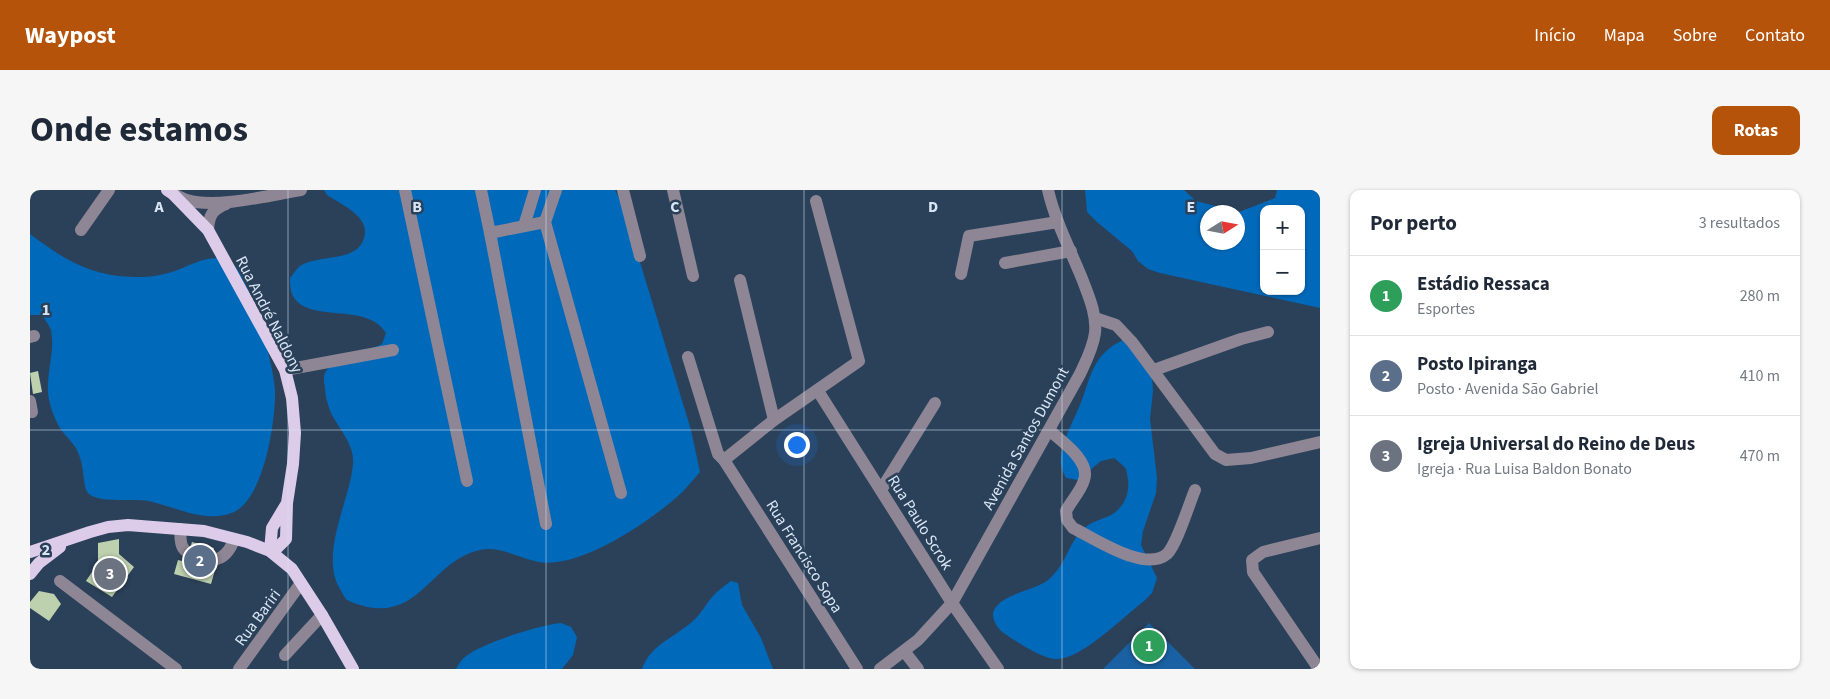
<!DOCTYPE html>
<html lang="pt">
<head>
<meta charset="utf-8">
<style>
	:root { --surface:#fff; --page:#f6f6f7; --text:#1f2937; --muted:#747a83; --line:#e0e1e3; --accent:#b45309 }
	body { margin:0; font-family:"Source Sans 3",sans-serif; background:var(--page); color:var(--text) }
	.controls { position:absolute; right:15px; top:15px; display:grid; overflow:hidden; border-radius:10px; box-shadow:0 1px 4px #0004 }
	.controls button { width:45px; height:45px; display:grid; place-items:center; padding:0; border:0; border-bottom:1px solid var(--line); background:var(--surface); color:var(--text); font:25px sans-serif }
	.compass { position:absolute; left:1170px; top:15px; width:45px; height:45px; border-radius:50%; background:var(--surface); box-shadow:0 1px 4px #0004; rotate:79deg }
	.you { position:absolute; left:766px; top:254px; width:18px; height:18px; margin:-12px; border:4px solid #fff; border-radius:50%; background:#1a73e8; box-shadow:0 0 0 8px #1a73e833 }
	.badge { display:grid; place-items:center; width:32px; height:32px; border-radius:50%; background:var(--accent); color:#fff; font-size:16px; font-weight:700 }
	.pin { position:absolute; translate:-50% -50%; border:2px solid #fff; box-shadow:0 1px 5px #0006 }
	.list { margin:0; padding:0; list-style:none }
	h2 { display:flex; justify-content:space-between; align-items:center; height:65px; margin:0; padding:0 20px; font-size:21px }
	h2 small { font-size:16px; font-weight:400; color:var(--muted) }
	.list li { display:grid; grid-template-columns:32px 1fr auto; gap:15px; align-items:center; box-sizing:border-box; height:80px; padding:0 20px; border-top:1px solid var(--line) }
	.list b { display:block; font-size:19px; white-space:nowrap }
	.list p { margin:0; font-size:16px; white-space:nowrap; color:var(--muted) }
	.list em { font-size:16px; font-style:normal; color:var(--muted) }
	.map { position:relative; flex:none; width:1290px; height:479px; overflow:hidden; border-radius:10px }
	header { display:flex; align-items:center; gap:30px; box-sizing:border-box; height:70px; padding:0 25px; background:var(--accent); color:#fff }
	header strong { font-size:24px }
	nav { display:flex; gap:28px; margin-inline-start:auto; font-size:18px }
	.intro { display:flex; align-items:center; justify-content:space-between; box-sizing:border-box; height:120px; padding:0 30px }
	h1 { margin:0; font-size:35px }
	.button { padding:12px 22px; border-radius:10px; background:var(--accent); color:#fff; font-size:18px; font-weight:700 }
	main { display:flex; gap:30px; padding:0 30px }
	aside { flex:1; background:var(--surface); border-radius:10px; box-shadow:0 1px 4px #0004 }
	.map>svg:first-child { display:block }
	.green { fill:#1a61a3 }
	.forest { fill:#0069ba; fill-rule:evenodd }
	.building { fill:#bed1af }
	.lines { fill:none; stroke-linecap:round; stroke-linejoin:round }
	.minor-tunnel { stroke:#455a71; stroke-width:12; stroke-dasharray:12 6; stroke-linecap:butt }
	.minor { stroke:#8e8694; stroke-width:12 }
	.major { stroke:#ddcce9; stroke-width:12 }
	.grid { fill:none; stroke:#d9e7f6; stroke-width:1; stroke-opacity:0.55 }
	.labels { text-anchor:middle; stroke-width:5; stroke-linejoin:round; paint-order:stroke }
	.street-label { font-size:16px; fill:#d9e7f6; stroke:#2b4159 }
	.grid-label { font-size:16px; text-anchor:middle; font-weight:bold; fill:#d9e7f6; stroke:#2b4159; stroke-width:5; stroke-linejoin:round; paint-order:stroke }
</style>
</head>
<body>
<header>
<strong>Waypost</strong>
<nav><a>Início</a><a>Mapa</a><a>Sobre</a><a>Contato</a></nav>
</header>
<div class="intro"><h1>Onde estamos</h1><a class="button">Rotas</a></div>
<main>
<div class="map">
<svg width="1290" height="479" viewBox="0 0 1290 479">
	<rect width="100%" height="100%" fill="#2b4159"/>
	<!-- green -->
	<path class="green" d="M 1119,433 L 1165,479 L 1073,479 Z"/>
	<!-- forest -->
	<g class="forest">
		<path d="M 294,0 L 585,0 L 593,16 L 661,240 L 670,282 C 662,291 655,300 647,307 C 617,333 550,379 509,372 C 483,367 467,352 440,363 C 400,379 387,427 337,417 C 331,415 321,413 316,409 C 314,407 312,402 310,399 C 289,364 320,311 323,274 C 325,255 309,239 301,223 C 298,215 295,206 295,198 C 294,193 293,187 295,183 C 302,168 337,162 352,154 L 356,143 C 338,111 275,135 262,104 C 260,99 260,93 260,88 C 263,85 266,79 270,76 C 288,64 327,73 334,48 C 341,27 312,15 297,5 Z"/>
		<path d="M 1055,0 L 1154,0 L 1166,11 L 1209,22 L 1245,8 L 1247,0 L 1290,0 L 1290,118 L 1130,83 L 1118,79 L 1108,71 L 1102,61 L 1067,32 L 1057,22 ZM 1234,19 L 1271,19 L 1271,101 L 1234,101 ZM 1208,22 L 1208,52 L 1178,52 L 1178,22 Z"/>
		<path d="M 0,44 C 36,71 62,87 109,87 C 120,87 132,85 142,82 C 160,76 188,58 204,75 C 221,91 244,176 245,200 C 246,230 234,308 204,322 C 176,334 146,317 119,311 C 104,308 68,314 58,303 C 53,297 54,277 50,268 C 47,256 39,250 32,241 C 27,234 22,222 20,214 C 13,190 26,164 21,140 C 19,135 15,130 12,125 L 0,125 Z"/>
		<path d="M 1093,150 L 1122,186 L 1123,201 L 1120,229 L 1127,288 L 1126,303 L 1113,341 L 1111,355 L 1127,388 L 1122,403 L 1113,412 C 1093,427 1051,470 1026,469 C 1013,469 987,452 975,444 C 969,440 964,433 963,426 C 963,405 1005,401 1018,390 C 1036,375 1037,357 1051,341 C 1059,332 1071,330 1081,325 C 1094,318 1100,303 1098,289 C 1097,286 1097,281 1096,279 C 1093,275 1088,271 1084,268 L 1071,271 L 1048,290 L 1036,288 C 1032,281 1030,274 1031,266 C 1033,247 1045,229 1051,212 C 1057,197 1060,182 1069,169 C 1076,160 1083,155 1093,150 Z"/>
		<path d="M 701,391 L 708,393 L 712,415 L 731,448 L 743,479 L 612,479 C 620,455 645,447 663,431 C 671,424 676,414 683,406 C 688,400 695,396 701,391 Z"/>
		<path d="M 531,433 L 541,437 L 547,447 L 543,465 L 532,479 L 426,479 C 428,475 431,470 435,467 C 451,453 510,435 531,433 Z"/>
	</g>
	<!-- building -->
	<g class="building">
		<path d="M 8,181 L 12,202 L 3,204 L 0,183 Z"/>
		<path d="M 89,349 L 89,364 L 104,377 L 82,407 L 56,391 L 68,373 L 68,353 Z"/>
		<path d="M 162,352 L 184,358 L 183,361 L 178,362 L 174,364 L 173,368 L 176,376 L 185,380 L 181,394 L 144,384 L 148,370 L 156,372 L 163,370 L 166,367 L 166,360 L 161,355 Z"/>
		<path d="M 9,401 L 24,404 L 31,414 L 19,431 L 0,418 L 0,412 Z"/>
	</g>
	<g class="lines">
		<!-- minor-tunnel -->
		<path class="minor-tunnel" d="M 159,363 L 181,369"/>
		<!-- minor -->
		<g class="minor">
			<path d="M 375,0 L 437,291"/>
			<path d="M 451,0 L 460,43"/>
			<path d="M 593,0 L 610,66"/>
			<path d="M 643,0 L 663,86"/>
			<path d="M 143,4 C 148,6 153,9 157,10 C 186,19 241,5 271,0"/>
			<path d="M 515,32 L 526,0"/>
			<path d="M 494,36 L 505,0"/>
			<path d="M 51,40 L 79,0"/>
			<path d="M 178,40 C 179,25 182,20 196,14"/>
			<path d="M 975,73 L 1041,61"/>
			<path d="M 931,84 L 939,46 L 1028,32"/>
			<path d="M 710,90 L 744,230"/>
			<path d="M 1065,128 L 1086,135 L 1102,152 L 1185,264 L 1196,270 L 1221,268 L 1290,252"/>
			<path d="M 0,147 L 4,146"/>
			<path d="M 658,167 L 688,264 L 694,270 L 827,479"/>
			<path d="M 255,180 L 363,160"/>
			<path d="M 1124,180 L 1211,149 L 1238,142"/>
			<path d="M 788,201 L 922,413 L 968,479"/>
			<path d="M 0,211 L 2,222 L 0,222"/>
			<path d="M 1019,240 C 1031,251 1061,271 1054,290 C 1051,301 1041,311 1036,321 L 1037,330 L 1043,338 C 1064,348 1115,383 1137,364 C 1147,354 1159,314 1165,300"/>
			<path d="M 694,270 L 744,230 L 829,171 L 786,11"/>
			<path d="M 851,300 L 905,213"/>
			<path d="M 516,334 L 460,43 L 515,32 L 591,303"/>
			<path d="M 150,339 C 151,349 149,358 159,363"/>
			<path d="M 181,369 C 193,371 201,359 204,349"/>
			<path d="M 30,391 L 146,479"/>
			<path d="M 874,461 L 888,479"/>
			<path d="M 255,465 L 292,425"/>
			<path d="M 209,479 L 271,393"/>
			<path d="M 850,479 L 888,450 L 922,413 L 1050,184 C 1056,171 1063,158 1065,143 C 1067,125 1059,107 1053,91 C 1041,61 1025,31 1018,0"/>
			<path d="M 1289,479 L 1223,382 L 1222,370 L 1233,362 L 1290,348"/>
		</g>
		<!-- major -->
		<g class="major">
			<path d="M 137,0 L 143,4 L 178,40 L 255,180 L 262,208 L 265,243 L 263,274 L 257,313 L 256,349 L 246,359 L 240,361 L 242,338 L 257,313"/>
			<path d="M 0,362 L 60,342 L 78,337 L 98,335 L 174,341 L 217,352 L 240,361 L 262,379 L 292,425 L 323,479"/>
			<path d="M 0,384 L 9,373 L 30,357"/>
		</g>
	</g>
	<!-- grid -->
	<path class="grid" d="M 258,0 L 258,479M 516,0 L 516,479M 774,0 L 774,479M 1032,0 L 1032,479M 0,240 L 1290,240"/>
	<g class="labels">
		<!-- street labels -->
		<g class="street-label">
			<text transform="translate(240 124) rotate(63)" y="6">Rua André Naldony</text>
			<text transform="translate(995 248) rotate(-61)" y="6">Avenida Santos Dumont</text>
			<text transform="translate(891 332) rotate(58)" y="6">Rua Paulo Scrok</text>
			<text transform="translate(775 366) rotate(58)" y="6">Rua Francisco Sopa</text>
			<text transform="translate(227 427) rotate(-54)" y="6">Rua Bariri</text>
		</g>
	</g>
	<g class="grid-label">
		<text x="129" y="22">A</text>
		<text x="387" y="22">B</text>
		<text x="645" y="22">C</text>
		<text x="903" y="22">D</text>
		<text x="1161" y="22">E</text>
		<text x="16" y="125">1</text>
		<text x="16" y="365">2</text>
	</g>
</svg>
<div class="controls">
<button>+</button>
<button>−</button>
</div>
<svg class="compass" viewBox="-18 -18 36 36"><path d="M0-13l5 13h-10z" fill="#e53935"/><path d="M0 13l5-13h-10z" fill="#747a83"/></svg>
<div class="you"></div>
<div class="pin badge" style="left:1119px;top:456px;background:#2e9e5b">1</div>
<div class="pin badge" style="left:170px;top:371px;background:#5c6f8a">2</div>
<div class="pin badge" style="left:80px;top:384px;background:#6b7280">3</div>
</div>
<aside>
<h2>Por perto<small>3 resultados</small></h2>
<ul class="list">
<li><span class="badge" style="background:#2e9e5b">1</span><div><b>Estádio Ressaca</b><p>Esportes</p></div><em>280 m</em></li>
<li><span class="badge" style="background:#5c6f8a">2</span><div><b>Posto Ipiranga</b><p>Posto · Avenida São Gabriel</p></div><em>410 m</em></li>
<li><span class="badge" style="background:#6b7280">3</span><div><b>Igreja Universal do Reino de Deus</b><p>Igreja · Rua Luisa Baldon Bonato</p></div><em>470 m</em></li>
</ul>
</aside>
</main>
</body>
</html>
